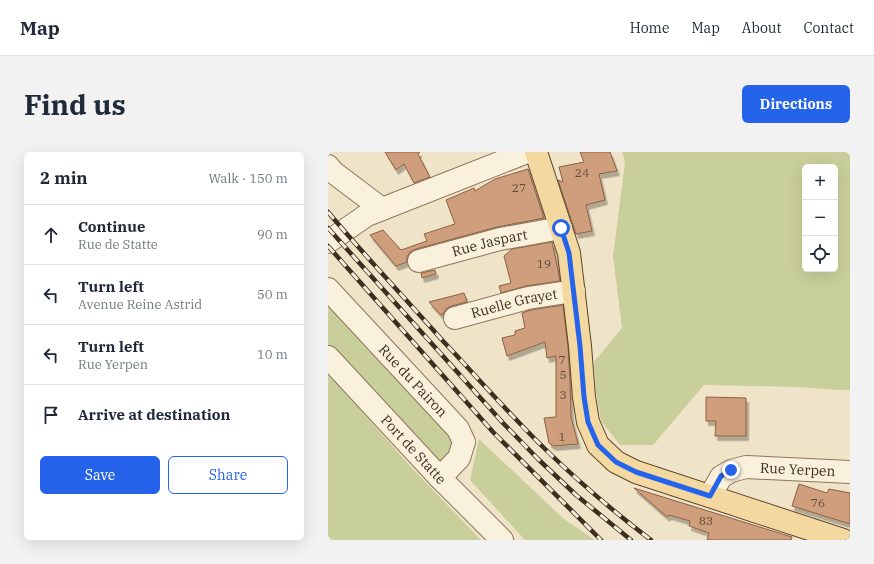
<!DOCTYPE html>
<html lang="en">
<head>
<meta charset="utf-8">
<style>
	:root { --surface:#fff; --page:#f2f2f3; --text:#1f2937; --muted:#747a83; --line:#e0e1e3; --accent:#2563eb }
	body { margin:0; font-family:"IBM Plex Serif",serif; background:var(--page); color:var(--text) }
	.controls { position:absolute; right:12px; top:12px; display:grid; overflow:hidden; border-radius:6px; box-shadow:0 4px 16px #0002 }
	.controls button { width:36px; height:36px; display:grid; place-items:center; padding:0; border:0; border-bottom:1px solid var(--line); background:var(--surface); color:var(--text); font:20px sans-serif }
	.stop { position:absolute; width:12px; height:12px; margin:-9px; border:3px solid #2563eb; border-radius:50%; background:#fff }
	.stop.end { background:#2563eb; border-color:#fff; box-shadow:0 1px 4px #0008 }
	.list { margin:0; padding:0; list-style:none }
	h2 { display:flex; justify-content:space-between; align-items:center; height:52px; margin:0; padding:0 16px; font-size:17px }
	h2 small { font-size:13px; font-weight:400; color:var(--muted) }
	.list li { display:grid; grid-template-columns:26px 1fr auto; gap:12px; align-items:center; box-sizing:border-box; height:60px; padding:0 16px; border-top:1px solid var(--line) }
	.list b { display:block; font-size:15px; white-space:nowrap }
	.list p { margin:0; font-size:13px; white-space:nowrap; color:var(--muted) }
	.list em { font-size:13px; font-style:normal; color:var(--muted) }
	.actions { display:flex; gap:8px; padding:12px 16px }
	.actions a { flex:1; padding:9px 0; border:1px solid var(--accent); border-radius:6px; text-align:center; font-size:14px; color:var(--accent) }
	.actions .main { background:var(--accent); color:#fff }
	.icon { flex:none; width:22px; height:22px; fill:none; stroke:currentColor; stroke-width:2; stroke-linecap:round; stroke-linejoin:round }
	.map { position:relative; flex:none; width:522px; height:388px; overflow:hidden; border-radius:6px }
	header { display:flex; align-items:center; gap:24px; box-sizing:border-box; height:56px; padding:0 20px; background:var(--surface); border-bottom:1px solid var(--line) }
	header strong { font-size:19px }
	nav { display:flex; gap:22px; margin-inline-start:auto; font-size:14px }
	.intro { display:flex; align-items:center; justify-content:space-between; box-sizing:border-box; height:96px; padding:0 24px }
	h1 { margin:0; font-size:28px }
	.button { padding:10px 18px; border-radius:6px; background:var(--accent); color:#fff; font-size:14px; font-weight:700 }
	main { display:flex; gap:24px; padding:0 24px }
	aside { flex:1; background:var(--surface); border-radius:6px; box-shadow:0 4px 16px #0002 }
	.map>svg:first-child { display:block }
	.green { fill:#c9cf9b; fill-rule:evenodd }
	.building { fill:#cf9f7d; stroke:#8d5f41; filter:url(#shadow) }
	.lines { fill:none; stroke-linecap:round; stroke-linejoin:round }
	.minor-casing { stroke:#8d765c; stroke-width:24 }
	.major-casing { stroke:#5b4430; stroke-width:24 }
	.minor { stroke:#faf1dc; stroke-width:22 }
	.major { stroke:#f3d9a0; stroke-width:22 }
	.rail-casing { stroke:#3d2e20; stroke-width:4.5 }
	.rail { stroke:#f7eed8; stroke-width:3; stroke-dasharray:9; stroke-linecap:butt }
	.route { stroke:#2563eb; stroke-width:5 }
	.labels { text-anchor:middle; stroke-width:3; stroke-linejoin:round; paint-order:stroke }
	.number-label { font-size:12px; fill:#624a37 }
	.street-label { font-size:14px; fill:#3d2e20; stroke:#f7eed8 }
</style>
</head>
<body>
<header>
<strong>Map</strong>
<nav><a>Home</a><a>Map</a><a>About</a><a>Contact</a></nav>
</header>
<div class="intro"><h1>Find us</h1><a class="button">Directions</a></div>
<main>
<aside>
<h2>2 min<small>Walk · 150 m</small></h2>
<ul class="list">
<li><svg class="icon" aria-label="ahead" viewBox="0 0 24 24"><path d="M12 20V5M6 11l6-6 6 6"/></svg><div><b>Continue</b><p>Rue de Statte</p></div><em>90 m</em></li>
<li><svg class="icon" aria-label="left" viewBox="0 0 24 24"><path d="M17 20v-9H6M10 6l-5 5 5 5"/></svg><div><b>Turn left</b><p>Avenue Reine Astrid</p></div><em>50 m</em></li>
<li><svg class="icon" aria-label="left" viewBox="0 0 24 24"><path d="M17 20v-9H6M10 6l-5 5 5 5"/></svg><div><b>Turn left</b><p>Rue Yerpen</p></div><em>10 m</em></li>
<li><svg class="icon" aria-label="arrive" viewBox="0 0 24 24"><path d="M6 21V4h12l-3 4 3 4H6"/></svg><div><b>Arrive at destination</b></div></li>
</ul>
<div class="actions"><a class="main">Save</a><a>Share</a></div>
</aside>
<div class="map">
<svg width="522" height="388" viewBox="0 0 522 388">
	<defs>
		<filter id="shadow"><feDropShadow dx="2.5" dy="4.5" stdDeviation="0" flood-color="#0004"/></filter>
	</defs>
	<rect width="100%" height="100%" fill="#f0e4c8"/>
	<!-- green -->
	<g class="green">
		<path d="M 294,0 L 522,0 L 522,238 L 510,238 L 472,235 L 376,233 L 325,293 L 292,293 L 273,269 L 268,240 L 266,210 L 294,176 L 285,104 L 297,10 ZM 477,15 L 507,15 L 507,117 L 477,117 Z"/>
		<path d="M 0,137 L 130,277 L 112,326 L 0,205 Z"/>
		<path d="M 0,221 L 82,314 L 153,388 L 0,388 Z"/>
		<path d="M 151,287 L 236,367 L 267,388 L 197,388 L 142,328 Z"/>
	</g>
	<!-- building -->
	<g class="building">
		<path d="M 57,0 L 92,0 L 90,2 L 102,25 L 86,31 L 76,12 L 68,18 Z"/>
		<path d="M 252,0 L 282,0 L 289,19 L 271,22 L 277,48 L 258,53 L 264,79 L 248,82 L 230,28 L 235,30 L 231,15 L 256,10 Z"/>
		<path d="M 200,17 L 216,66 L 169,75 L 88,97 L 82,100 L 79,105 L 79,110 L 68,114 L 42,83 L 55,78 L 73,98 L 99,89 L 96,82 L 127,72 L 118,48 L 146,36 L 147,39 L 167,27 Z"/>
		<path d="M 224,90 L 230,118 L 232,129 L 198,134 L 173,141 L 171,134 L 183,131 L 176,104 L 184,97 Z"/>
		<path d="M 107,118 L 108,122 L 94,126 L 93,121 Z"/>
		<path d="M 136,141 L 139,150 L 123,154 L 118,157 L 115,162 L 113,163 L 101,150 Z"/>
		<path d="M 235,153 L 240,195 L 242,227 L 243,265 L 250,292 L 226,294 L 221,291 L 216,266 L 228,265 L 228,204 L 219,206 L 217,190 L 179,204 L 174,186 L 187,183 L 187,179 L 197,176 L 194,161 L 203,158 Z"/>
		<path d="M 378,245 L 418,246 L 418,284 L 387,284 L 388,269 L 378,269 Z"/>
		<path d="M 471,332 L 499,341 L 501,337 L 522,341 L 522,372 L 464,354 Z"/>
		<path d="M 306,336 L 464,385 L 463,388 L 379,388 L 381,381 L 361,374 L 362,369 L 341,363 L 339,365 Z"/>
	</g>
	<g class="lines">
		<!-- minor casing -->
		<g class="minor-casing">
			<g id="minor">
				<path d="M 0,14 L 5,20 L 54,57"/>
				<path d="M 0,90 L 39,63 L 199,0"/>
				<path id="s1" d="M 91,109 L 172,87 L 233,76"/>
				<path id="s2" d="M 0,137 L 130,277 L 136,290 L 131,306 L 112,326"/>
				<path id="s3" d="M 127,166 L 200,146 L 246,139"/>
				<path id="s4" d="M 0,205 L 112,326 L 174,388"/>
				<path id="s5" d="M 382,344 L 393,325 L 403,319 L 418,315 L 522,320"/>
			</g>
		</g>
		<!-- major casing -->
		<g class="major-casing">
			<path id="major" d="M 208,0 L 241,101 L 252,194 L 256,245 L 260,270 L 270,293 L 288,310 L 308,320 L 515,388"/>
		</g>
		<!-- minor -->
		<use href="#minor" class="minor"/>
		<!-- major -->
		<use href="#major" class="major"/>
		<!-- rail casing -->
		<g class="rail-casing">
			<g id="rail">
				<path d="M 0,60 C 37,104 77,146 115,189 C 149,225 182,263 217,297 C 251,330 286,360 323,388"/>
				<path d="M 0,76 L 175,271 L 210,307 L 248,343 L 303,388"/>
				<path d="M 0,94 L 165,280 L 273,388"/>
			</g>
		</g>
		<!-- rail -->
		<use href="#rail" class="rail"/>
	</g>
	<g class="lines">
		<!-- route -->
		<path class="route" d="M 233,76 L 241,101 L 252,194 L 256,245 L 260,270 L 270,293 L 288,310 L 308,320 L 382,344 L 393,324 L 403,318"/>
	</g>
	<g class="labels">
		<!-- number labels -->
		<g class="number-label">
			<text x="254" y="25">24</text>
			<text x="191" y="40">27</text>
			<text x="216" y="116">19</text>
			<text x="234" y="212">7</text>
			<text x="235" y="227">5</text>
			<text x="235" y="247">3</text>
			<text x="234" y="289">1</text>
			<text x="490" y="355">76</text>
			<text x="378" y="373">83</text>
		</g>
		<!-- street labels -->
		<g class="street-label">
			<text dy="5" stroke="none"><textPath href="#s1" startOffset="73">Rue Jaspart</textPath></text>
			<text dy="5" stroke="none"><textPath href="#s3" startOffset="61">Ruelle Grayet</textPath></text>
			<text dy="5" stroke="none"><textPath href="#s2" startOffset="125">Rue du Pairon</textPath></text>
			<text dy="5" stroke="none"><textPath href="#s4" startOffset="126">Port de Statte</textPath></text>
			<text dy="5" stroke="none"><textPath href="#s5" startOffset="101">Rue Yerpen</textPath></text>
		</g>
	</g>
</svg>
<div class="controls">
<button>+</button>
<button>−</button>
<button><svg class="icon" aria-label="locate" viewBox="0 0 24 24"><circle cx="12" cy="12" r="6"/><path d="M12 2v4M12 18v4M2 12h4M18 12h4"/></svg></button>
</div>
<div class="stop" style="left:233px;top:76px"></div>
<div class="stop end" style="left:403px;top:318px"></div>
</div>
</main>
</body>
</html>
